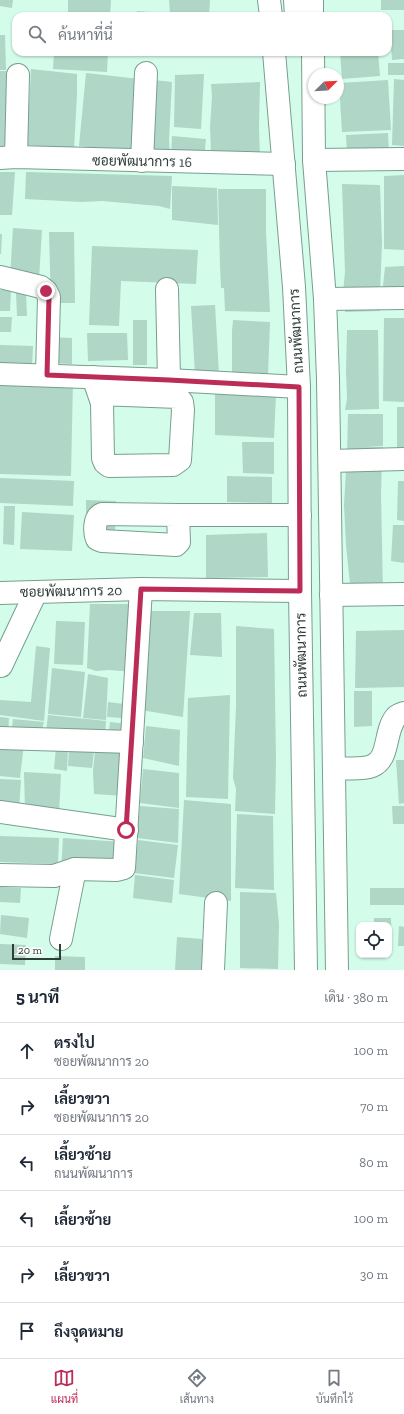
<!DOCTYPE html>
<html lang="th">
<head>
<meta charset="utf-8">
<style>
	:root { --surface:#fff; --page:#f6f6f7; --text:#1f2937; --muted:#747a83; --line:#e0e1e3; --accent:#bb2c57 }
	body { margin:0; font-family:"Zilla Slab",Sarabun,serif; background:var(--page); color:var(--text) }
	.controls { position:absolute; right:12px; bottom:12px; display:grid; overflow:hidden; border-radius:8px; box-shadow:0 1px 3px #0004 }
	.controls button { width:36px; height:36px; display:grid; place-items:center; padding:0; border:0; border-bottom:1px solid var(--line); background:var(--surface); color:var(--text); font:20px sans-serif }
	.compass { position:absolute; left:308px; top:68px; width:36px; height:36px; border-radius:50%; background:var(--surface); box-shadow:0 1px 3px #0004; rotate:66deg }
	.scale { position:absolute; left:12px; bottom:10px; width:49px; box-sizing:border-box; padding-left:4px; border:2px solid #2f3e38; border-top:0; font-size:11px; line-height:14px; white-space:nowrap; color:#2f3e38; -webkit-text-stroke:3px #fefefe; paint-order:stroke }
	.stop { position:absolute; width:12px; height:12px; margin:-9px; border:3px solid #bb2c57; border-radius:50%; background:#fff }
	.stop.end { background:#bb2c57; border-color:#fff; box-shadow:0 1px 4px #0008 }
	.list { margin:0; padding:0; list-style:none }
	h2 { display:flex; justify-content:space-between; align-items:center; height:52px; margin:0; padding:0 16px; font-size:17px }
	h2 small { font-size:13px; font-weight:400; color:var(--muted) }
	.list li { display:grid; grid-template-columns:26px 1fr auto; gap:12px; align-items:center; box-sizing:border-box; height:56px; padding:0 16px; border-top:1px solid var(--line) }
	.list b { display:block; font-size:15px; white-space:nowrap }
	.list p { margin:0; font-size:13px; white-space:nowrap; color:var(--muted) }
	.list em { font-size:13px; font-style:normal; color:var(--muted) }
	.icon { flex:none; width:22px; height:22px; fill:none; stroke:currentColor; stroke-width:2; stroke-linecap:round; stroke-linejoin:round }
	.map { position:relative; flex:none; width:404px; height:970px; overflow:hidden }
	.search { position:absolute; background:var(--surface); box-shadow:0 1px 3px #0004; left:12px; right:12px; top:12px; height:44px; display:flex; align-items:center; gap:10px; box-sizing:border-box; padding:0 14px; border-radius:12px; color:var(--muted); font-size:15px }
	.sheet { height:388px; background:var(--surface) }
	nav { display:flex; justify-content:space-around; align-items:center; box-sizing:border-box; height:56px; border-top:1px solid var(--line); background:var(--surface); font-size:11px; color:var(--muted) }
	nav a { display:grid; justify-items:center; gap:2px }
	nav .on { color:var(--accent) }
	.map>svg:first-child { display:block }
	.building { fill:#afd6c6 }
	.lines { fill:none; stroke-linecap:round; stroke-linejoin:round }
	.minor-casing { stroke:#799e8f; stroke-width:24 }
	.major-casing { stroke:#799e8f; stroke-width:24 }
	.minor { stroke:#fff; stroke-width:22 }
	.major { stroke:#fff; stroke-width:22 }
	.route { stroke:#bb2c57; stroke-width:5 }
	.labels { text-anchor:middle; stroke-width:3; stroke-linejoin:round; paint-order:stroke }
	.street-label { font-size:14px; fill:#2f3e38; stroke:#fefefe }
</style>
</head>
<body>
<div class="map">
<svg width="404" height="970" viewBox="0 0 404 970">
	<rect width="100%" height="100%" fill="#d4fceb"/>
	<!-- building -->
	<g class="building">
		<path d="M 0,0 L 13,0 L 12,8 L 0,6 Z"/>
		<path d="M 68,0 L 111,0 L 110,16 L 68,16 Z"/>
		<path d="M 169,0 L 210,0 L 209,16 L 137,16 L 137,11 L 170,14 Z"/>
		<rect x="381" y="0" width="23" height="10"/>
		<path d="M 390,30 L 404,30 L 404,59 L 392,60 Z"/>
		<path d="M 0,35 L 5,35 L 6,70 L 0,70 Z"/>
		<path d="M 67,52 L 108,52 L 107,72 L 53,69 L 54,53 L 66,53 Z"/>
		<path d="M 340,52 L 378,52 L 380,76 L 342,79 Z"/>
		<rect x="388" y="63" width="16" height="12"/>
		<path d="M 31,69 L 77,74 L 77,95 L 74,149 L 27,145 Z"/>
		<path d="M 0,71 L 16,71 L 12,147 L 0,146 Z"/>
		<path d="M 86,73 L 140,79 L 139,153 L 79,146 Z"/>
		<path d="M 204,74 L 201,129 L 174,127 L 175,75 Z"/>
		<path d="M 394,79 L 404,80 L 404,146 L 392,145 Z"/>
		<path d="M 154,80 L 172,82 L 169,140 L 170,154 L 148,160 Z"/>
		<path d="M 388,80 L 391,130 L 342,132 L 339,83 Z"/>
		<path d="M 260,82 L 259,127 L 260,157 L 211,154 L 210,127 L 212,97 L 211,84 Z"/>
		<path d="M 388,133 L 389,156 L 347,156 L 346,135 Z"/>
		<path d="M 172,136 L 206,139 L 204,160 L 171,159 Z"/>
		<path d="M 0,172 L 15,172 L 12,215 L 0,215 Z"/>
		<path d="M 26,172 L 172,176 L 170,209 L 159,206 L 102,201 L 82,202 L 25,199 Z"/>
		<path d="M 404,175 L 404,250 L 384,249 L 384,176 Z"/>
		<path d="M 342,184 L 380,185 L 382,242 L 380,294 L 343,293 L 345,272 Z"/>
		<path d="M 172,186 L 217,188 L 218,225 L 172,220 Z"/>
		<path d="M 218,189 L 266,189 L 266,231 L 270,312 L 225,311 L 224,288 L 221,288 L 220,265 Z"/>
		<path d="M 13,228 L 42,230 L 39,279 L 10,277 Z"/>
		<path d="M 49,232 L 74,232 L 75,303 L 51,303 Z"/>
		<path d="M 0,234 L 2,234 L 1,254 L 0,254 Z"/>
		<path d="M 92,246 L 198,250 L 196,284 L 121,281 L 119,326 L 89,325 Z"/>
		<path d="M 404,266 L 404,295 L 382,296 L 385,267 Z"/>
		<path d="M 0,290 L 11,290 L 10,311 L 0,311 Z"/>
		<path d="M 16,293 L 26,293 L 27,316 L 17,316 Z"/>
		<path d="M 345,301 L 380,302 L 380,311 L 345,312 Z"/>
		<path d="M 215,305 L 219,374 L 195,375 L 191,306 Z"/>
		<path d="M 0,317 L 12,317 L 11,332 L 0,332 Z"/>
		<path d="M 384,318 L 404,318 L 404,402 L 383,401 Z"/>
		<rect x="133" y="320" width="14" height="45"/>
		<path d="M 233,320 L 270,322 L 268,375 L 232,372 L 232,331 Z"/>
		<path d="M 347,330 L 378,330 L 379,409 L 345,410 L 347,399 L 346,370 Z"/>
		<path d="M 87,333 L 127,333 L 128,360 L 88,361 Z"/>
		<path d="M 49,337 L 72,338 L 72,364 L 48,363 Z"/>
		<path d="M 0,345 L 33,346 L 32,368 L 0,367 Z"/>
		<path d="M 0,378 L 73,380 L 71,476 L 0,474 Z"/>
		<path d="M 215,394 L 276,394 L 274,438 L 215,435 Z"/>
		<path d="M 397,407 L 404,407 L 404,457 L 397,456 Z"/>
		<path d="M 348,414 L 383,414 L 383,446 L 366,447 L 383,447 L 384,456 L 347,457 Z"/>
		<path d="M 242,442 L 274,442 L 274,474 L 243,473 Z"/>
		<path d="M 382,461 L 381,493 L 383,593 L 350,584 L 346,545 L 344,505 L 346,471 Z"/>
		<path d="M 227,476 L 272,477 L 272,503 L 227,502 Z"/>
		<path d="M 0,478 L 74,481 L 73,506 L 0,503 Z"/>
		<path d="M 398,481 L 404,481 L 404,521 L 397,520 Z"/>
		<path d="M 86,500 L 116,501 L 115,535 L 86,534 Z"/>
		<path d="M 4,506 L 15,506 L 14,545 L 3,544 Z"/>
		<path d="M 22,512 L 74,515 L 72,551 L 20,549 Z"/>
		<path d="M 393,525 L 404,525 L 404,563 L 391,561 Z"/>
		<path d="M 267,533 L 268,577 L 206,578 L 206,535 Z"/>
		<path d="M 90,604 L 139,604 L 134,672 L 109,670 L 96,671 L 87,668 Z"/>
		<path d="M 150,611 L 190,611 L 183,717 L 141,710 Z"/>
		<path d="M 194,613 L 221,613 L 222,657 L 190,655 Z"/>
		<path d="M 56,621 L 85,622 L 83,665 L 54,664 Z"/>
		<path d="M 236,626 L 274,629 L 276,760 L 275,814 L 235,811 L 236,789 L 233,778 L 236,706 Z"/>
		<path d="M 404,630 L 404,687 L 355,688 L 356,631 Z"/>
		<path d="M 36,646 L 50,648 L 44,721 L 0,715 L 0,700 L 31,702 Z"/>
		<path d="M 52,668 L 85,672 L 81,717 L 48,714 Z"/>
		<path d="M 88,674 L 108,678 L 106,720 L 83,718 Z"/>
		<path d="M 354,691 L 372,691 L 372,726 L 354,727 Z"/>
		<path d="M 230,695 L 228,799 L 186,797 L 188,698 Z"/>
		<path d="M 108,702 L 124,704 L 122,718 L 107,717 Z"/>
		<path d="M 48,715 L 106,721 L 105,738 L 46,732 Z"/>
		<path d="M 0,717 L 9,718 L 8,736 L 0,735 Z"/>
		<path d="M 13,719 L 44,722 L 40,737 L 11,735 Z"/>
		<path d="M 110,722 L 127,724 L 126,740 L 108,738 Z"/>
		<path d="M 146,726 L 180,730 L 179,766 L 143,758 Z"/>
		<path d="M 0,742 L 24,744 L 20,778 L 0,776 Z"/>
		<path d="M 56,747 L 68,748 L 67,771 L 54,769 Z"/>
		<path d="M 69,749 L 94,751 L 92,768 L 68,766 Z"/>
		<path d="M 95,751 L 128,753 L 124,796 L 94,794 L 93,771 Z"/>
		<path d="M 396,760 L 404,760 L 404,803 L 399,804 Z"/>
		<path d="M 143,769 L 179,773 L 179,808 L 140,803 Z"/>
		<path d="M 24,772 L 61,774 L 59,814 L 25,810 Z"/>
		<path d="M 0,779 L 21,780 L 19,810 L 0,808 Z"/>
		<path d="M 184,800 L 231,804 L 231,901 L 179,894 Z"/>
		<path d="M 140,806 L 179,809 L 178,843 L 137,838 Z"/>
		<path d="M 392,806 L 404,806 L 404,824 L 393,824 Z"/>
		<path d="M 237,814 L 273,816 L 274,890 L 235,888 Z"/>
		<path d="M 0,836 L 59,838 L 58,864 L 0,862 Z"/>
		<path d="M 63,838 L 123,842 L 121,874 L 61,870 Z"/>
		<path d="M 138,840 L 178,845 L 174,878 L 134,873 Z"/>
		<path d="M 135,875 L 174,880 L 172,903 L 133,898 Z"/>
		<path d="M 0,887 L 21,888 L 20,903 L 0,902 Z"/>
		<rect x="370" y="888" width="34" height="17"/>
		<path d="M 240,892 L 276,893 L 279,924 L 278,969 L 240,968 Z"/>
		<path d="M 1,915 L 29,918 L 27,938 L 0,934 Z"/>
		<path d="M 374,918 L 391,918 L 392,952 L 389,952 L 389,925 L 374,925 Z"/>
		<path d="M 399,926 L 404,927 L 404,946 L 398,946 Z"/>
		<path d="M 177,937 L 202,939 L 202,970 L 175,970 Z"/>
		<path d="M 0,944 L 26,945 L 25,965 L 0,964 Z"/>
		<path d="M 55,956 L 85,957 L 85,970 L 55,970 Z"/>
	</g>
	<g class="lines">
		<!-- minor casing -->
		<g class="minor-casing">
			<g id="minor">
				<path d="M 16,157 L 18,75"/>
				<path d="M 0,158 L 16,157 L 284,164"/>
				<path d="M 314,160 L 404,159"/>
				<path d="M 142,161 L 146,73"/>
				<path d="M 0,277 L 41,287 L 46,291 L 49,297 L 47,375"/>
				<path d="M 167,289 L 169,380"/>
				<path d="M 325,299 L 404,298"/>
				<path d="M 0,374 L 169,380 L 299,387"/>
				<path d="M 93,377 L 102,403 L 103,458 L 105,463 L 109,466 L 173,465 L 180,460 L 183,410 L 182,402 L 178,397 L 99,394"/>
				<path d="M 330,461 L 404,459"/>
				<path d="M 178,515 L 179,542 L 176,545 L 102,541 L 97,539 C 94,532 94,517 102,514 L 178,515 L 300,515"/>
				<path d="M 0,593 L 141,589 L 300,591"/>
				<path d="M 331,595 L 404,594"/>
				<path d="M 1,666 L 36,592"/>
				<path d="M 0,738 L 132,742"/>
				<path d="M 334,768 C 344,768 362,770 372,766 C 390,759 384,731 396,717 C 398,715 401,714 404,713"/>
				<path d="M 0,812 L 127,830"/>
				<path d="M 0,875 L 54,876 L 75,869 L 116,870 L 124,868 L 141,589"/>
				<path d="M 61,939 L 75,869"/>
				<path d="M 213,970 L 216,903"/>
			</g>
		</g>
		<!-- major casing -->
		<g class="major-casing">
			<g id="major">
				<path d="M 269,0 L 271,16"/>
				<path d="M 295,0 L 296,16"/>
				<path d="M 312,0 L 312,16"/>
				<path d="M 274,52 L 294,287 L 299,387 L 300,591 L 306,970"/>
				<path d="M 313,52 L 314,160 L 325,299 L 328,379 L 337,970"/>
			</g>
		</g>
		<!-- minor -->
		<use href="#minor" class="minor"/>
		<!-- major -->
		<use href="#major" class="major"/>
	</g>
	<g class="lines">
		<!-- route -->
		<path class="route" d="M 46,291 L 49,297 L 47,375 L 169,380 L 299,387 L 300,591 L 141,589 L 126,830"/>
	</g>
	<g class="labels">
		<!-- street labels -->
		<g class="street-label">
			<text transform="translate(142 161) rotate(1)" y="5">ซอยพัฒนาการ 16</text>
			<text transform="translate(296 331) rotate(-93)" y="5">ถนนพัฒนาการ</text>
			<text transform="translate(71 591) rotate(-1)" y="5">ซอยพัฒนาการ 20</text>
			<text transform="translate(301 655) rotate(-91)" y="5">ถนนพัฒนาการ</text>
		</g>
	</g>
</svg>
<div class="controls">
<button><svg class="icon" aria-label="locate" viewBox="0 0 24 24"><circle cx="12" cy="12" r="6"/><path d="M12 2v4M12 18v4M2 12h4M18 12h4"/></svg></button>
</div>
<svg class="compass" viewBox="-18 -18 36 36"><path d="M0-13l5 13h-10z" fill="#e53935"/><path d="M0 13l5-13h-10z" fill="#747a83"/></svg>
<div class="scale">20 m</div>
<div class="stop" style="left:126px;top:830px"></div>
<div class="stop end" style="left:46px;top:291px"></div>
<div class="search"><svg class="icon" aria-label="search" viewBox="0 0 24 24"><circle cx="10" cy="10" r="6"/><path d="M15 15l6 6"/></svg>ค้นหาที่นี่</div>
</div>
<section class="sheet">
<h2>5 นาที<small>เดิน · 380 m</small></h2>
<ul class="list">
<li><svg class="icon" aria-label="ahead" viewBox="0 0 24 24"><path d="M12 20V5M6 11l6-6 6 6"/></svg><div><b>ตรงไป</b><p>ซอยพัฒนาการ 20</p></div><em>100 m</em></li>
<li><svg class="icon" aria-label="right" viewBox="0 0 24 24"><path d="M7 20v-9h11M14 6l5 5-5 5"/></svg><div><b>เลี้ยวขวา</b><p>ซอยพัฒนาการ 20</p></div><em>70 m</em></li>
<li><svg class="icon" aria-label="left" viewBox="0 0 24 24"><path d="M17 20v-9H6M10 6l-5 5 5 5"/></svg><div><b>เลี้ยวซ้าย</b><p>ถนนพัฒนาการ</p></div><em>80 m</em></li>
<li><svg class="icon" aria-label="left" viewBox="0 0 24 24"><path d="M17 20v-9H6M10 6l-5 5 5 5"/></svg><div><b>เลี้ยวซ้าย</b></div><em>100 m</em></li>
<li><svg class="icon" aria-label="right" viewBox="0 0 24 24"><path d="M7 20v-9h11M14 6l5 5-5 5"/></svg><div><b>เลี้ยวขวา</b></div><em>30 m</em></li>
<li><svg class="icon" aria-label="arrive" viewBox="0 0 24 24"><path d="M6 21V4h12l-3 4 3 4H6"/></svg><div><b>ถึงจุดหมาย</b></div></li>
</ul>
</section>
<nav>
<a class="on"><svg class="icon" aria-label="map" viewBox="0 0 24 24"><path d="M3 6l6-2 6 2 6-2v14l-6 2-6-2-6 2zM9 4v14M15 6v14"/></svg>แผนที่</a>
<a><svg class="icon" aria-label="directions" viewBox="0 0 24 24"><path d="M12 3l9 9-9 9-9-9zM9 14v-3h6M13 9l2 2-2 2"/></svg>เส้นทาง</a>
<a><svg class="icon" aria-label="saved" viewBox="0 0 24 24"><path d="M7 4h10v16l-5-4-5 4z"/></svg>บันทึกไว้</a>
</nav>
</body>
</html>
